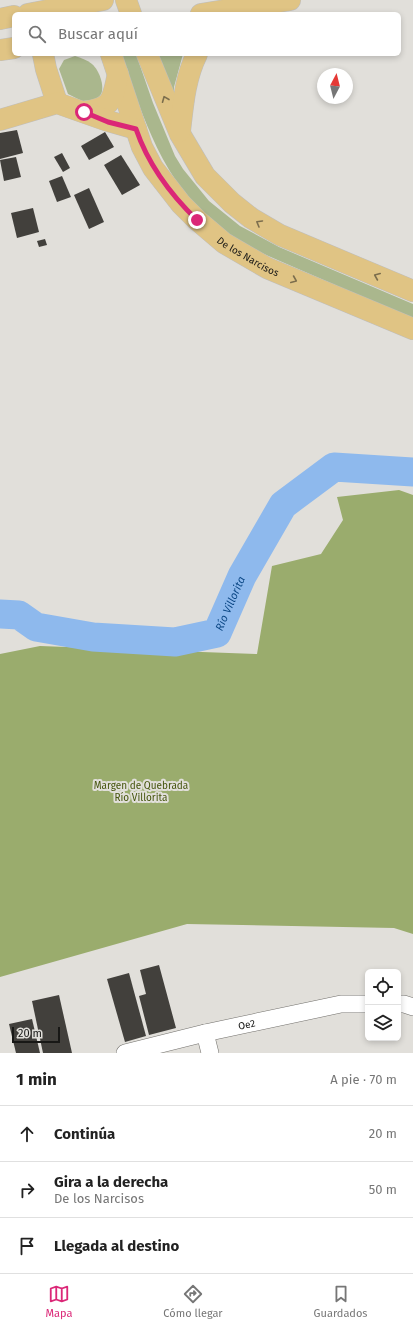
<!DOCTYPE html>
<html lang="es">
<head>
<meta charset="utf-8">
<style>
	:root { --surface:#fff; --page:#f2f2f2; --text:#222; --muted:#767676; --line:#e0e0e0; --accent:#db2777 }
	body { margin:0; font-family:"Fira Sans",sans-serif; background:var(--page); color:var(--text) }
	.controls { position:absolute; right:12px; bottom:12px; display:grid; overflow:hidden; border-radius:6px; box-shadow:0 2px 6px #0003 }
	.controls button { width:36px; height:36px; display:grid; place-items:center; padding:0; border:0; border-bottom:1px solid var(--line); background:var(--surface); color:var(--text); font:20px sans-serif }
	.compass { position:absolute; left:317px; top:68px; width:36px; height:36px; border-radius:50%; background:var(--surface); box-shadow:0 2px 6px #0003; rotate:7deg }
	.scale { position:absolute; left:12px; bottom:10px; width:48px; box-sizing:border-box; padding-left:4px; border:2px solid #181816; border-top:0; font-size:11px; line-height:14px; white-space:nowrap; color:#181816; -webkit-text-stroke:3px #e1dfda; paint-order:stroke }
	.stop { position:absolute; width:12px; height:12px; margin:-9px; border:3px solid #db2777; border-radius:50%; background:#fff }
	.stop.end { background:#db2777; border-color:#fff; box-shadow:0 1px 4px #0008 }
	.list { margin:0; padding:0; list-style:none }
	h2 { display:flex; justify-content:space-between; align-items:center; height:52px; margin:0; padding:0 16px; font-size:17px }
	h2 small { font-size:13px; font-weight:400; color:var(--muted) }
	.list li { display:grid; grid-template-columns:26px 1fr auto; gap:12px; align-items:center; box-sizing:border-box; height:56px; padding:0 16px; border-top:1px solid var(--line) }
	.list b { display:block; font-size:15px; white-space:nowrap }
	.list p { margin:0; font-size:13px; white-space:nowrap; color:var(--muted) }
	.list em { font-size:13px; font-style:normal; color:var(--muted) }
	.icon { flex:none; width:22px; height:22px; fill:none; stroke:currentColor; stroke-width:2; stroke-linecap:round; stroke-linejoin:round }
	.map { position:relative; flex:none; width:413px; height:1053px; overflow:hidden }
	.search { position:absolute; background:var(--surface); box-shadow:0 2px 6px #0003; left:12px; right:12px; top:12px; height:44px; display:flex; align-items:center; gap:10px; box-sizing:border-box; padding:0 14px; border-radius:6px; color:var(--muted); font-size:15px }
	.sheet { height:220px; background:var(--surface) }
	nav { display:flex; justify-content:space-around; align-items:center; box-sizing:border-box; height:56px; border-top:1px solid var(--line); background:var(--surface); font-size:11px; color:var(--muted) }
	nav a { display:grid; justify-items:center; gap:2px }
	nav .on { color:var(--accent) }
	.map>svg:first-child { display:block }
	.green { fill:#aab78d }
	.forest { fill:#9aac6d }
	.lines { fill:none; stroke-linecap:round; stroke-linejoin:round }
	.river { stroke:#8eb9ed; stroke-width:29 }
	.building { fill:#42403c }
	.minor-casing { stroke:#72706c; stroke-width:18 }
	.major-casing { stroke:#bebebe; stroke-width:22 }
	.minor { stroke:#fff; stroke-width:17 }
	.major { stroke:#e0c484; stroke-width:21 }
	.oneway { stroke:#7c6e4d }
	.route { stroke:#db2777; stroke-width:5 }
	.labels { text-anchor:middle; stroke-width:4; stroke-linejoin:round; paint-order:stroke }
	.street-label { font-size:10px; fill:#181816; stroke:#e1dfda }
	.park-label { font-size:10px; fill:#45550d; stroke:#e1dfda }
	.water-label { font-size:11px; font-style:italic; fill:#0b4785; stroke:#e1dfda }
</style>
</head>
<body>
<div class="map">
<svg width="413" height="1053" viewBox="0 0 413 1053">
	<rect width="100%" height="100%" fill="#e1dfda"/>
	<!-- green -->
	<g class="green">
		<path d="M 121,54 L 136,54 L 153,103 L 175,156 L 183,169 L 209,201 L 240,226 L 279,247 L 413,304 L 413,319 L 257,251 C 243,243 230,236 218,227 C 163,183 143,117 121,54 Z"/>
		<path d="M 158,54 L 183,54 L 174,87 L 174,99 Z"/>
		<path d="M 75,56 C 81,58 87,60 92,64 C 99,70 105,86 101,94 C 100,96 96,99 94,100 L 82,101 L 68,94 L 59,69 L 64,60 Z"/>
	</g>
	<!-- forest -->
	<path class="forest" d="M 399,490 L 413,495 L 413,934 L 394,928 L 187,924 L 0,977 L 0,654 L 40,646 L 257,654 L 272,566 L 321,554 L 343,520 L 337,497 Z"/>
	<g class="lines">
		<!-- river -->
		<path class="river" id="s1" d="M 0,614 L 19,615 L 36,627 L 93,637 L 175,642 L 217,633 L 242,576 L 283,505 L 334,467 L 413,472"/>
	</g>
	<!-- building -->
	<g class="building">
		<path d="M 17,130 L 23,153 L 0,159 L 0,133 Z"/>
		<path d="M 105,132 L 114,147 L 89,160 L 81,146 Z"/>
		<path d="M 62,153 L 70,168 L 63,172 L 54,157 Z"/>
		<path d="M 121,155 L 140,185 L 122,195 L 104,165 Z"/>
		<path d="M 16,157 L 21,177 L 4,181 L 0,160 Z"/>
		<path d="M 62,176 L 71,197 L 57,202 L 49,181 Z"/>
		<path d="M 89,188 L 104,222 L 89,229 L 74,195 Z"/>
		<path d="M 33,208 L 39,232 L 17,238 L 11,213 Z"/>
		<path d="M 45,239 L 47,245 L 39,247 L 37,241 Z"/>
		<path d="M 159,965 L 176,1028 L 149,1035 L 139,996 L 146,994 L 140,970 Z"/>
		<path d="M 129,973 L 146,1036 L 125,1042 L 107,979 Z"/>
		<path d="M 59,995 L 72,1053 L 43,1053 L 32,1001 Z"/>
		<path d="M 32,1019 L 40,1053 L 16,1053 L 9,1024 Z"/>
	</g>
	<g class="lines">
		<!-- minor casing -->
		<g class="minor-casing">
			<g id="minor">
				<path d="M 398,1004 L 404,1004 L 413,1007"/>
				<path d="M 205,1033 L 210,1053"/>
				<path id="s2" d="M 125,1053 L 205,1033 L 341,1004 L 368,1004"/>
			</g>
		</g>
		<!-- major casing -->
		<g class="major-casing">
			<g id="major">
				<path d="M 126,0 L 131,14"/>
				<path d="M 28,14 L 103,0"/>
				<path d="M 201,14 L 290,0"/>
				<path d="M 0,19 L 14,16"/>
				<path d="M 0,50 L 14,48"/>
				<path d="M 43,54 L 46,69 L 57,103"/>
				<path id="s3" d="M 111,54 L 142,147 L 153,168 L 181,204 L 197,220 L 224,243 L 267,268 L 413,329"/>
				<path d="M 147,54 L 180,134 L 205,176 L 232,203 L 251,218 L 280,235 L 413,291"/>
				<path d="M 84,112 C 114,107 112,100 118,74"/>
				<path d="M 0,120 L 57,103 L 108,121 L 136,129"/>
				<path d="M 180,131 C 183,105 185,78 197,54"/>
			</g>
		</g>
		<!-- minor -->
		<use href="#minor" class="minor"/>
		<!-- major -->
		<use href="#major" class="major"/>
	</g>
	<!-- one-way arrows -->
	<defs><path id="oneway-chevron" d="M-2-3.5L2.5 0L-2 3.5" fill="none" stroke-width="1.6" stroke-linecap="round" stroke-linejoin="round"/></defs>
	<g class="oneway">
		<use href="#oneway-chevron" transform="translate(165 99) rotate(-112)"/>
		<use href="#oneway-chevron" transform="translate(259 223) rotate(-150)"/>
		<use href="#oneway-chevron" transform="translate(377 276) rotate(-157)"/>
		<use href="#oneway-chevron" transform="translate(294 280) rotate(23)"/>
	</g>
	<g class="lines">
		<!-- route -->
		<path class="route" d="M 84,112 L 108,122 L 136,129 C 148,164 170,194 197,220"/>
	</g>
	<g class="labels">
		<!-- street labels -->
		<g class="street-label">
			<text dy="4" stroke="none"><textPath href="#s3" startOffset="253">De los Narcisos</textPath></text>
			<text dy="4" stroke="none"><textPath href="#s2" startOffset="125">Oe2</textPath></text>
		</g>
		<!-- park labels -->
		<g class="park-label">
			<text x="141" y="789">Margen de Quebrada<tspan x="141" dy="12">Río Villorita</tspan></text>
		</g>
		<!-- water labels -->
		<g class="water-label">
			<text dy="4" stroke="none"><textPath href="#s1" startOffset="255">Río Villorita</textPath></text>
		</g>
	</g>
</svg>
<div class="controls">
<button><svg class="icon" aria-label="locate" viewBox="0 0 24 24"><circle cx="12" cy="12" r="6"/><path d="M12 2v4M12 18v4M2 12h4M18 12h4"/></svg></button>
<button><svg class="icon" aria-label="layers" viewBox="0 0 24 24"><path d="M12 4l9 5-9 5-9-5zM3 14l9 5 9-5"/></svg></button>
</div>
<svg class="compass" viewBox="-18 -18 36 36"><path d="M0-13l5 13h-10z" fill="#e53935"/><path d="M0 13l5-13h-10z" fill="#767676"/></svg>
<div class="scale">20 m</div>
<div class="stop" style="left:84px;top:112px"></div>
<div class="stop end" style="left:197px;top:220px"></div>
<div class="search"><svg class="icon" aria-label="search" viewBox="0 0 24 24"><circle cx="10" cy="10" r="6"/><path d="M15 15l6 6"/></svg>Buscar aquí</div>
</div>
<section class="sheet">
<h2>1 min<small>A pie · 70 m</small></h2>
<ul class="list">
<li><svg class="icon" aria-label="ahead" viewBox="0 0 24 24"><path d="M12 20V5M6 11l6-6 6 6"/></svg><div><b>Continúa</b></div><em>20 m</em></li>
<li><svg class="icon" aria-label="right" viewBox="0 0 24 24"><path d="M7 20v-9h11M14 6l5 5-5 5"/></svg><div><b>Gira a la derecha</b><p>De los Narcisos</p></div><em>50 m</em></li>
<li><svg class="icon" aria-label="arrive" viewBox="0 0 24 24"><path d="M6 21V4h12l-3 4 3 4H6"/></svg><div><b>Llegada al destino</b></div></li>
</ul>
</section>
<nav>
<a class="on"><svg class="icon" aria-label="map" viewBox="0 0 24 24"><path d="M3 6l6-2 6 2 6-2v14l-6 2-6-2-6 2zM9 4v14M15 6v14"/></svg>Mapa</a>
<a><svg class="icon" aria-label="directions" viewBox="0 0 24 24"><path d="M12 3l9 9-9 9-9-9zM9 14v-3h6M13 9l2 2-2 2"/></svg>Cómo llegar</a>
<a><svg class="icon" aria-label="saved" viewBox="0 0 24 24"><path d="M7 4h10v16l-5-4-5 4z"/></svg>Guardados</a>
</nav>
</body>
</html>
